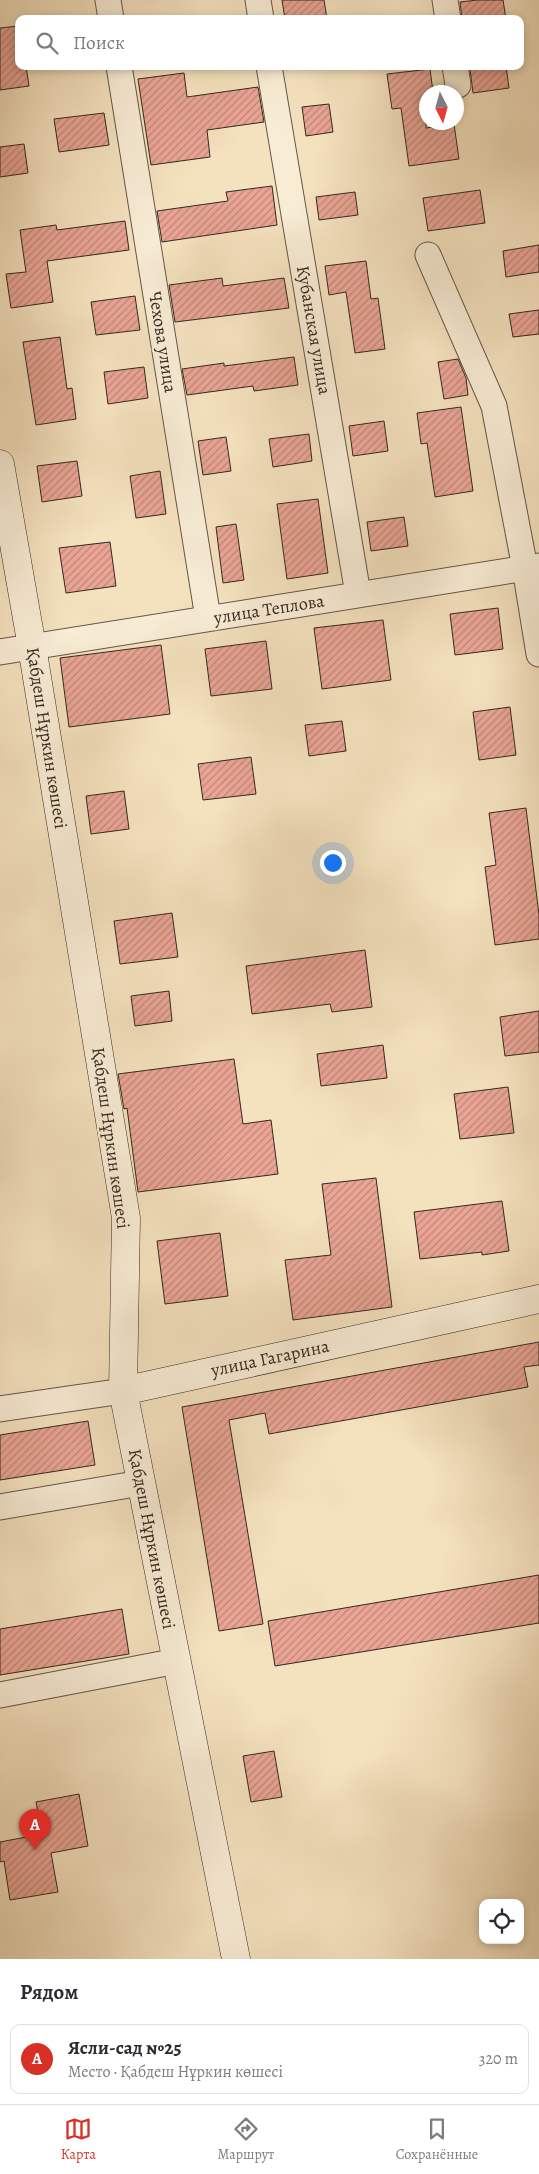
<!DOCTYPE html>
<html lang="ru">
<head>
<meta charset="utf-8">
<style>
	:root { --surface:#fff; --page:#f2f2f3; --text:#2b2b33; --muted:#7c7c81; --line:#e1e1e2; --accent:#d93025 }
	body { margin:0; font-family:Alegreya,serif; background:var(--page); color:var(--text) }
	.controls { position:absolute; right:15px; bottom:15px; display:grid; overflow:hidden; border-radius:10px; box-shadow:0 2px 8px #0003 }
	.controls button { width:45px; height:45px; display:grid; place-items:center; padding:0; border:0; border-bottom:1px solid var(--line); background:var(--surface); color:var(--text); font:25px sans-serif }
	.compass { position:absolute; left:419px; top:85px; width:45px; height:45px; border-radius:50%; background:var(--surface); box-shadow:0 2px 8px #0003; rotate:174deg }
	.you { position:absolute; left:332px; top:862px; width:18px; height:18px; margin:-12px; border:4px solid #fff; border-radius:50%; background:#1a73e8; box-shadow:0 0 0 8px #1a73e833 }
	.badge { display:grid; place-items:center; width:32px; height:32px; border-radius:50%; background:var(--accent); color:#fff; font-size:16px; font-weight:700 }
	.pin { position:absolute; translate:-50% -41px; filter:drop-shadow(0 1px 2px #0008) }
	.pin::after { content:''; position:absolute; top:26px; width:18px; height:15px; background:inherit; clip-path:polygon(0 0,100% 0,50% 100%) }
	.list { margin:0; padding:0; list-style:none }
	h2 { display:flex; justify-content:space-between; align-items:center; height:65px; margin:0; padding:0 20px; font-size:21px }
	h2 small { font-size:16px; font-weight:400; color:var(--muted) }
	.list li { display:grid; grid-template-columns:32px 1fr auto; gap:15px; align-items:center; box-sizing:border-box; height:70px; margin:0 10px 10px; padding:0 10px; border:1px solid var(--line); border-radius:10px }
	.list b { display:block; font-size:19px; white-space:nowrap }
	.list p { margin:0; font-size:16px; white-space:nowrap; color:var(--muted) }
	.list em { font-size:16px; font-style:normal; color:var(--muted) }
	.icon { flex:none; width:28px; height:28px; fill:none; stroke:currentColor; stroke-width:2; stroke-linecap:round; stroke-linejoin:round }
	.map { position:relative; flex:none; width:539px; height:1959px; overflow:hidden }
	.search { position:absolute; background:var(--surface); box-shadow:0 2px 8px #0003; left:15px; right:15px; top:15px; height:55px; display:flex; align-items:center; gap:12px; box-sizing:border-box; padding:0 18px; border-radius:10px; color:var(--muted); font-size:19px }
	.sheet { height:145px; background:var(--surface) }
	nav { display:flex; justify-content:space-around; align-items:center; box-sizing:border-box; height:70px; border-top:1px solid var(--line); background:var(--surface); font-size:14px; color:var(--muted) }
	nav a { display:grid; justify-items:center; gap:2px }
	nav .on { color:var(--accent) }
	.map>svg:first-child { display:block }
	.building { fill:url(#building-hatch); stroke:#342820 }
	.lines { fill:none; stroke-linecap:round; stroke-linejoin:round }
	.street-casing { stroke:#645648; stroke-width:27 }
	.secondary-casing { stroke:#342820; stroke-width:29 }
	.street { stroke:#f8ecd5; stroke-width:25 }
	.secondary { stroke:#f8ecd5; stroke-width:28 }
	.labels { text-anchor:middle; stroke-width:4.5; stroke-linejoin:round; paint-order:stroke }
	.street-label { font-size:18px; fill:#342820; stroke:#f8ecd5 }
</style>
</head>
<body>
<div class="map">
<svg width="539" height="1959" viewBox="0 0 539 1959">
	<defs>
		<pattern id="building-hatch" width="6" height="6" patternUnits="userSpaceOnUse" patternTransform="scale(1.25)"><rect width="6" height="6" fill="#eaa595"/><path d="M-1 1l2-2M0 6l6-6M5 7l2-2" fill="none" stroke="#be8679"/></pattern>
	</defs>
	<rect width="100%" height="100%" fill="#f4e1be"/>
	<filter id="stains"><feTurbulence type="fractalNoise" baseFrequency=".004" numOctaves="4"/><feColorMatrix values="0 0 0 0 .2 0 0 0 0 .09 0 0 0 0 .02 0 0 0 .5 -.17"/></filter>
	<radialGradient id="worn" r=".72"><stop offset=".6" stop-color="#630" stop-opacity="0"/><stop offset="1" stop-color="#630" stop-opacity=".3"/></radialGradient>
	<!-- building -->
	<g class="building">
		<path d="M 282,0 L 324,0 L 327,19 L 285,19 Z"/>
		<path d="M 478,0 L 503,0 L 506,19 L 462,19 L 460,2 Z"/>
		<path d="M 19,26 L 19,66 L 26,66 L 29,86 L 0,90 L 0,28 Z"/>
		<path d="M 488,66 L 506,66 L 509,88 L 473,93 L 470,69 Z"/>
		<path d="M 430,69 L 433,92 L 426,92 L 426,128 L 454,124 L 459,159 L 409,166 L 401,108 L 392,109 L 387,74 Z"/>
		<path d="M 184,73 L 187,97 L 258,87 L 264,122 L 207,130 L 210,157 L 151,165 L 138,79 Z"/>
		<path d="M 329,104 L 333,132 L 306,136 L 302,107 Z"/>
		<path d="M 104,113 L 109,145 L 59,152 L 54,119 Z"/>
		<path d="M 24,144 L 28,173 L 0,177 L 0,147 Z"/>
		<path d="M 272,186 L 277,225 L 162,242 L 157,211 L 228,201 L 226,192 Z"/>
		<path d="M 480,190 L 485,223 L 428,231 L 423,198 Z"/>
		<path d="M 355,192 L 358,215 L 319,220 L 316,197 Z"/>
		<path d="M 125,221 L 129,250 L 47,261 L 53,302 L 11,308 L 6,274 L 26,272 L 20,230 L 56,225 L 57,230 Z"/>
		<path d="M 539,245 L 539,272 L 506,277 L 503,251 Z"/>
		<path d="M 366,261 L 371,299 L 378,298 L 385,349 L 355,353 L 346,292 L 329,295 L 325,266 Z"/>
		<path d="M 222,278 L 223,286 L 284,278 L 289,308 L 175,322 L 169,285 Z"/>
		<path d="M 135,296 L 140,330 L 96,335 L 91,302 Z"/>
		<path d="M 539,310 L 539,334 L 513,337 L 509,314 Z"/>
		<path d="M 60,337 L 67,389 L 72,388 L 76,419 L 36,425 L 23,342 Z"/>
		<path d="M 294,357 L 298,385 L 254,391 L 253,386 L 187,395 L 182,369 L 224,363 L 224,366 Z"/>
		<path d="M 458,359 L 466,378 L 468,395 L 444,399 L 438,362 Z"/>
		<path d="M 144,367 L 148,398 L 108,404 L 104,372 Z"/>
		<path d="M 461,407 L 473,491 L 435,497 L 427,443 L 421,444 L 417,413 Z"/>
		<path d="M 384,421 L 388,451 L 353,456 L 349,426 Z"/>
		<path d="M 309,434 L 312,461 L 273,467 L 269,439 Z"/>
		<path d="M 226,437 L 231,471 L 203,475 L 198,441 Z"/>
		<path d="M 77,461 L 82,496 L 42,502 L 37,466 Z"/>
		<path d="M 160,471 L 166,514 L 136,518 L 130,476 Z"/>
		<path d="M 318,499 L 328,573 L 287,579 L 277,504 Z"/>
		<path d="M 404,517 L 408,546 L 371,551 L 367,522 Z"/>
		<path d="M 236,524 L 244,580 L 223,583 L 216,527 Z"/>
		<path d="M 110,542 L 116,586 L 66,593 L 59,548 Z"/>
		<path d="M 498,608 L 503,649 L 455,655 L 450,614 Z"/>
		<path d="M 383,620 L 391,680 L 322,689 L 314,628 Z"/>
		<path d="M 266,641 L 272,689 L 211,696 L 205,649 Z"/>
		<path d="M 161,645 L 170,714 L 69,727 L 60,658 Z"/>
		<path d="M 510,707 L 516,755 L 479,760 L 473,712 Z"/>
		<path d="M 342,721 L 346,751 L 309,756 L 305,725 Z"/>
		<path d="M 251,757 L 256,794 L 203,800 L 198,764 Z"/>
		<path d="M 124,791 L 129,829 L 91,834 L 86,796 Z"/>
		<path d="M 526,808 L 539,915 L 539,939 L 495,945 L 485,867 L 496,865 L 489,813 Z"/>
		<path d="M 172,913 L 178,957 L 120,964 L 114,921 Z"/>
		<path d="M 365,950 L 372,1007 L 332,1012 L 330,1004 L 252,1014 L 246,966 Z"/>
		<path d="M 169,991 L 172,1021 L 135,1026 L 131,996 Z"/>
		<path d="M 539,1011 L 539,1052 L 505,1056 L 500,1017 Z"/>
		<path d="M 383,1045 L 387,1078 L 321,1086 L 317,1054 Z"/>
		<path d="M 234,1059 L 243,1124 L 271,1120 L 278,1174 L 138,1192 L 127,1108 L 124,1109 L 118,1074 Z"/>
		<path d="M 508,1087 L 514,1133 L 460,1139 L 454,1094 Z"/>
		<path d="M 376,1178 L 392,1307 L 293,1320 L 285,1260 L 331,1255 L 322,1184 Z"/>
		<path d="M 502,1201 L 509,1251 L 482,1255 L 482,1252 L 420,1259 L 414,1212 Z"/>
		<path d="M 220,1233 L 228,1296 L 165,1304 L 157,1241 Z"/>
		<path d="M 539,1342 L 539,1365 L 524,1367 L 528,1387 L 269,1434 L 265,1413 L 229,1420 L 263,1624 L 219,1631 L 182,1407 Z"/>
		<path d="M 88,1421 L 95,1465 L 0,1480 L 0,1435 Z"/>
		<path d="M 539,1575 L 539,1623 L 275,1666 L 268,1621 Z"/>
		<path d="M 122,1609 L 129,1654 L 0,1675 L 0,1629 Z"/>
		<path d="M 274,1751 L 282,1797 L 251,1802 L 243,1756 Z"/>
		<path d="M 79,1794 L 88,1846 L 51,1853 L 58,1892 L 10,1900 L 4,1861 L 0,1862 L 0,1842 L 42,1834 L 36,1802 Z"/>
	</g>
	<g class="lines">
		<!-- street casing -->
		<g class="street-casing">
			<g id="street">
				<path d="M 108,0 L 111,19"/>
				<path d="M 258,0 L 261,19"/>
				<path d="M 445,0 L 448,19"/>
				<path d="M 119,66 L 208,618"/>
				<path d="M 269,66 L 358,594"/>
				<path d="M 455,66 L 458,85"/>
				<path d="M 428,255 L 494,406 L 525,568 L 539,654"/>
				<path d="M 0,652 L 539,566"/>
				<path d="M 0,1409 L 123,1391"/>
				<path d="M 0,1507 L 141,1483"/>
				<path d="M 0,1695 L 177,1661"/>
			</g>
		</g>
		<!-- secondary casing -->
		<g class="secondary-casing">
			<g id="secondary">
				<path d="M 0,464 L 32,647 L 126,1218 L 123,1391 L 236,1959"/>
				<path d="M 123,1391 L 539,1299"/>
			</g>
		</g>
		<!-- street -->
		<use href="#street" class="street"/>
		<!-- secondary -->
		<use href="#secondary" class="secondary"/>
	</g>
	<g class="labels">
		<!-- street labels -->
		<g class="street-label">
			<text transform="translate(314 330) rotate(80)" y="6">Кубанская улица</text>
			<text transform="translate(163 342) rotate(81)" y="6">Чехова улица</text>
			<text transform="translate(269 609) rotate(-9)" y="6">улица Теплова</text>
			<text transform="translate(47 738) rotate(81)" y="6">Қабдеш Нұркин көшесі</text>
			<text transform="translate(111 1138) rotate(82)" y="6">Қабдеш Нұркин көшесі</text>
			<text transform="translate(270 1358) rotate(-12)" y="6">улица Гагарина</text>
			<text transform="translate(152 1539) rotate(79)" y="6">Қабдеш Нұркин көшесі</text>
		</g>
	</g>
	<rect width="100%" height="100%" filter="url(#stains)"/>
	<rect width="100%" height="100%" fill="url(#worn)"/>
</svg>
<div class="controls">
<button><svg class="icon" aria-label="locate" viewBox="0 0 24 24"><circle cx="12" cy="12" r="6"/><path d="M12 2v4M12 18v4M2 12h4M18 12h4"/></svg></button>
</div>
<svg class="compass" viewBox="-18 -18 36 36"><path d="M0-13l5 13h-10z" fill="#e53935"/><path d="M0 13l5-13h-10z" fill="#7c7c81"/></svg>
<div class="you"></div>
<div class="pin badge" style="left:35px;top:1850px">A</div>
<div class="search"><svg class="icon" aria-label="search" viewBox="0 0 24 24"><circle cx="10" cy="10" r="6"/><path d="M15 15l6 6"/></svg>Поиск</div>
</div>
<section class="sheet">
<h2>Рядом<small></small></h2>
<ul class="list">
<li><span class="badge">A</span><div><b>Ясли-сад №25</b><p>Место · Қабдеш Нұркин көшесі</p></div><em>320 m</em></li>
</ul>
</section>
<nav>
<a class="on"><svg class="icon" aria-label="map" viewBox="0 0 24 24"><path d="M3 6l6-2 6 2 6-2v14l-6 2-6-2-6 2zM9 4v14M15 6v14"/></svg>Карта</a>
<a><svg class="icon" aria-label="directions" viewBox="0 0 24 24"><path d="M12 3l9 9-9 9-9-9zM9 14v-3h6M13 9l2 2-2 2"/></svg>Маршрут</a>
<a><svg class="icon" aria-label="saved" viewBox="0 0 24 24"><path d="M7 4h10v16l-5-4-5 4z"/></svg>Сохранённые</a>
</nav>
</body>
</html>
